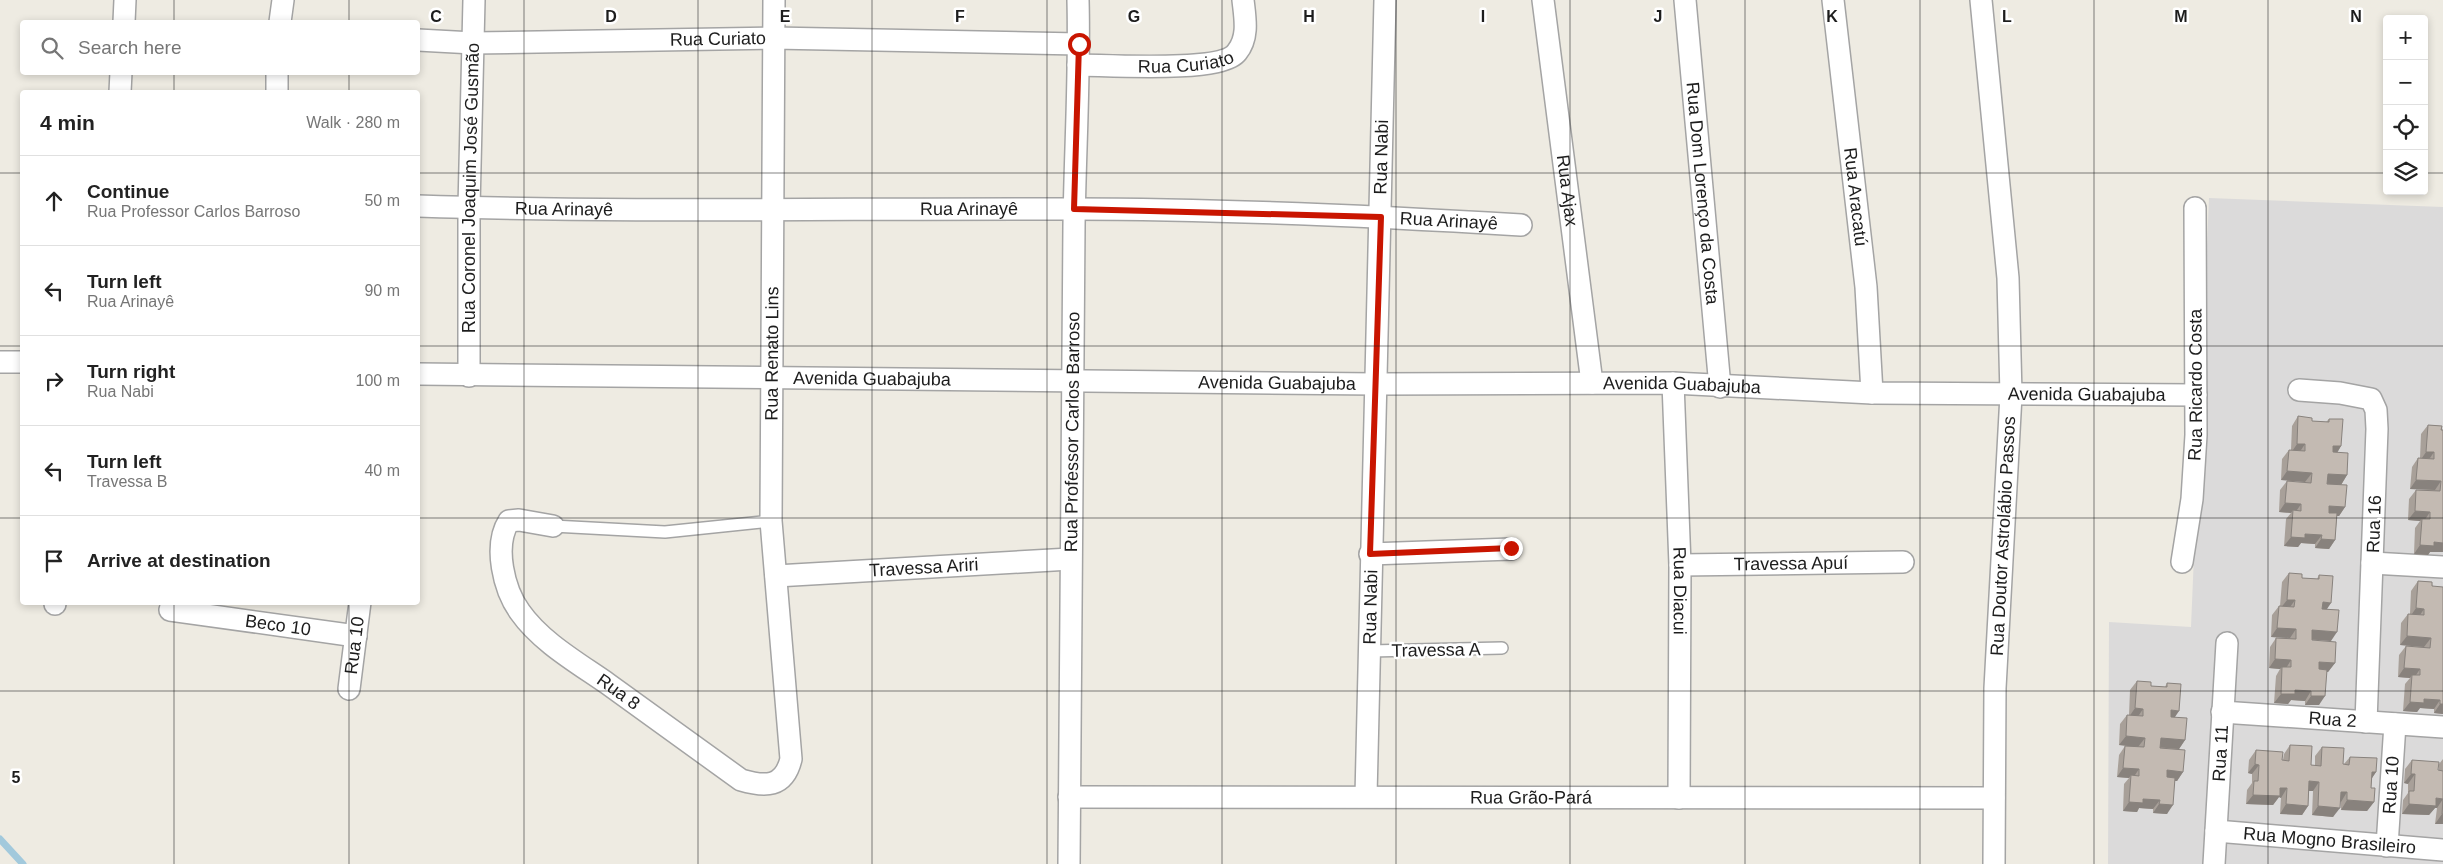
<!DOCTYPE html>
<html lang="en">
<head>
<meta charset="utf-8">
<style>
	:root { --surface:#fff; --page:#f6f6f6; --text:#222; --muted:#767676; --line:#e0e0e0 }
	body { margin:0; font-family:Helvetica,sans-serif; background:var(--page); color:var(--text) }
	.controls { position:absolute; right:15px; top:15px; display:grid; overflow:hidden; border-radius:5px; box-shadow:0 2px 8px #0003 }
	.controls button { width:45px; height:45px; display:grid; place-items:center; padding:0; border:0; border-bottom:1px solid var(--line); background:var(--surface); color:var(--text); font:25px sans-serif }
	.stop { position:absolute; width:15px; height:15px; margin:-11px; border:4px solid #c91500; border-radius:50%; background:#fff }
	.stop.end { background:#c91500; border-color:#fff; box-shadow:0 1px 5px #0008 }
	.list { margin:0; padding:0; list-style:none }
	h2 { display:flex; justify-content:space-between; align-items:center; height:65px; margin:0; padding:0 20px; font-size:21px }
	h2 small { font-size:16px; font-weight:400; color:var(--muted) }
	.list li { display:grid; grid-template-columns:32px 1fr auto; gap:15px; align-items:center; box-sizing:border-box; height:90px; padding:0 20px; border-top:1px solid var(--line) }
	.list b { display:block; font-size:19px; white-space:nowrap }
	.list p { margin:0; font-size:16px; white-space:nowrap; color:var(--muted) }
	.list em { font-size:16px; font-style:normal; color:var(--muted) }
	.icon { flex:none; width:28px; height:28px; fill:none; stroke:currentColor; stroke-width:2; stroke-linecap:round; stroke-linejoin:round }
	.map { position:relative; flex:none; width:2443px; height:864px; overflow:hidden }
	.search { position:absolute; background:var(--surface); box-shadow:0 2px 8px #0003; left:20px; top:20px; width:400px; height:55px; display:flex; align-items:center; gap:12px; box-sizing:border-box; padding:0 18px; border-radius:5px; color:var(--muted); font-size:19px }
	.panel { position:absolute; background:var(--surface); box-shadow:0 2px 8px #0003; left:20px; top:90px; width:400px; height:515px; border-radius:5px }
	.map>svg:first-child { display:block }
	.residential { fill:#dbdada }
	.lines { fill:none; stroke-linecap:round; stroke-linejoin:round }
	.stream { stroke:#a2c9dc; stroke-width:7 }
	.lane-casing { stroke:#a4a4a4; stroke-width:14 }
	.street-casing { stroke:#a4a4a4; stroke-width:24 }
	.lane { stroke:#fff; stroke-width:11 }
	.street { stroke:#fff; stroke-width:21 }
	.wall { fill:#a8a099 }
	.shaded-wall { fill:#88827d }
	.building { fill:#c3bab2; stroke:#88827d }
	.route { stroke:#c91500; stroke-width:6 }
	.grid { fill:none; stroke:#1d1d1d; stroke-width:1; stroke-opacity:0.55 }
	.labels { text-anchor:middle; stroke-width:5; stroke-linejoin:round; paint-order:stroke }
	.street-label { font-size:18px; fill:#1d1d1d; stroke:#fff }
	.grid-label { font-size:16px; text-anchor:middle; font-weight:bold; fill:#1d1d1d; stroke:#fff; stroke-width:5; stroke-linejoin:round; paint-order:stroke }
</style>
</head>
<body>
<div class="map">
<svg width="2443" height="864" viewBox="0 0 2443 864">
	<rect width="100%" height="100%" fill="#eeebe2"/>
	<!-- residential -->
	<path class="residential" d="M 2209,198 L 2443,207 L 2443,864 L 2108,864 L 2109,622 L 2191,627 Z"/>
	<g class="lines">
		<!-- stream -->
		<path class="stream" d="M 0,839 L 23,864"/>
		<!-- lane casing -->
		<g class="lane-casing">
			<g id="lane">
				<path d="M 553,526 L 665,532 L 771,521"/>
				<path d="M 1370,651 L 1502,648"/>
			</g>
		</g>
		<!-- street casing -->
		<g class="street-casing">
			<g id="street">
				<path id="s1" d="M 1543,0 L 1592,383"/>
				<path id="s2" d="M 1685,0 L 1720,387"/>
				<path id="s3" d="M 1833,0 L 1866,287 L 1872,393"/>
				<path d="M 1981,0 L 2008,278 L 2011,395 L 1995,688 L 1994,864"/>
				<path d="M 124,22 L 125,0"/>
				<path d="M 280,22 L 283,0"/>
				<path id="s4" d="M 418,40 L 473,43 L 774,38 L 1079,44"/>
				<path id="s5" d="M 1078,65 C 1107,65 1222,73 1237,52 C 1249,37 1245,18 1243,0"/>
				<path d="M 120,92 L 121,72"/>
				<path d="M 277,92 L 277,72"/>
				<path id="s6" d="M 418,206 C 636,213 854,208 1072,209 C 1222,209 1372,216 1521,225"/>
				<path d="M 0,362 L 22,362"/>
				<path id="s7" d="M 418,374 L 1376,384 L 1673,383 L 1872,393 L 2196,395"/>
				<path id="s8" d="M 469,376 L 469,207 L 474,0"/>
				<path id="s9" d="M 1673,383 L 1680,565 L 1679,798"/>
				<path d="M 2299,390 L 2340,393 L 2371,399 L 2376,410 L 2377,429 L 2366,722"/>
				<path id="s10" d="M 553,526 L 519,520 L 509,521 C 493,546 504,590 520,612 C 541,642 578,663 608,684 C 652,716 696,748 741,780 C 765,787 784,788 791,759 L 771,521 L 774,0"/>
				<path d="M 1370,554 L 1511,549"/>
				<path id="s11" d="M 2182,562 L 2192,499 L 2196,435 L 2195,208"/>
				<path d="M 2372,563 L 2443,567"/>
				<path id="s12" d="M 1680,565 L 1903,562"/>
				<path id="s13" d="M 776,576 L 1070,559"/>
				<path d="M 55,604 L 55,602"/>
				<path id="s14" d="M 170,610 L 356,636"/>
				<path id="s15" d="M 349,689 L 360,602"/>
				<path id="s16" d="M 2222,712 L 2443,727"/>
				<path id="s17" d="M 1366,796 L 1385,0"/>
				<path id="s18" d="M 1069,797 L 1994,798"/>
				<path id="s19" d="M 2216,831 L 2443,850"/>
				<path id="s20" d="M 2387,846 L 2395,724"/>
				<path id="s21" d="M 1069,864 C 1069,651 1073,438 1074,226 C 1075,150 1080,75 1078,0"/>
				<path id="s22" d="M 2214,864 L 2227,643"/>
			</g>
		</g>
		<!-- lane -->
		<use href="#lane" class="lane"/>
		<!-- street -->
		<use href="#street" class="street"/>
	</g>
	<!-- wall -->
	<g class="wall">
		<path d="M 2298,416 L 2312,421 L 2326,422 L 2329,419 L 2341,446 L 2337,453 L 2347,475 L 2341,485 L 2345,507 L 2339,516 L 2337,516 L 2335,540 L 2329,549 L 2315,548 L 2315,544 L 2301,543 L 2298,547 L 2284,546 L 2286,519 L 2291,513 L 2279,512 L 2280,490 L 2287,481 L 2305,483 L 2305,482 L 2281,480 L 2282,459 L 2289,450 L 2291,450 L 2292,426 Z"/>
		<path d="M 2428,425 L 2442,426 L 2443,552 L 2430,552 L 2428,555 L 2414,554 L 2415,528 L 2420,521 L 2408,520 L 2409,499 L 2416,490 L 2435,490 L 2410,489 L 2412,467 L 2418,458 L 2420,458 L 2421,434 Z"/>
		<path d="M 2289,573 L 2302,578 L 2317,579 L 2319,575 L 2327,609 L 2331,641 L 2312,640 L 2335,663 L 2328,672 L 2327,672 L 2319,705 L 2305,705 L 2305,701 L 2291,700 L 2288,704 L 2274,703 L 2276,676 L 2280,669 L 2269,668 L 2270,647 L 2276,638 L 2290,638 L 2271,637 L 2272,615 L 2279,606 L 2280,606 L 2282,582 Z"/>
		<path d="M 2418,581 L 2432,582 L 2443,714 L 2434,713 L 2434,709 L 2420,708 L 2417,712 L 2403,711 L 2405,684 L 2410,678 L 2398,677 L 2399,655 L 2406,646 L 2424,647 L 2400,645 L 2401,623 L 2408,614 L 2410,614 L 2411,591 Z"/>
		<path d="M 2137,681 L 2151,686 L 2165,687 L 2167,683 L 2175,718 L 2185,740 L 2179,749 L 2183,772 L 2177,781 L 2175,781 L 2167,814 L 2153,813 L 2153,809 L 2139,808 L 2137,812 L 2123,811 L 2124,784 L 2129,778 L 2117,777 L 2119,755 L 2125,746 L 2138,747 L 2119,745 L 2120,724 L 2127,715 L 2129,715 L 2130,690 Z"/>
		<path d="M 2290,745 L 2311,765 L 2315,766 L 2315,756 L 2322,747 L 2343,764 L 2344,764 L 2350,757 L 2376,772 L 2372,778 L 2371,788 L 2374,802 L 2367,811 L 2341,810 L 2341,802 L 2340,802 L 2333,817 L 2312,815 L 2313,791 L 2309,791 L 2308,806 L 2302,815 L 2280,814 L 2281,798 L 2279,797 L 2273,805 L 2246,804 L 2247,790 L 2252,783 L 2252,774 L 2248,773 L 2249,760 L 2256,750 L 2283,760 L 2284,754 Z"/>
		<path d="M 2443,759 L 2443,824 L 2435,824 L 2437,808 L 2435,808 L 2429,815 L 2402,814 L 2403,800 L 2408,793 L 2408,784 L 2404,783 L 2405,769 L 2412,760 L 2439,771 L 2439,764 Z"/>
	</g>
	<!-- shaded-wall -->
	<g class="shaded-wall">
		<path d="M 2297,444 L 2305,444 L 2299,453 L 2291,453 Z"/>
		<path d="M 2333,446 L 2341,446 L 2335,456 L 2327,455 Z"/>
		<path d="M 2426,452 L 2434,452 L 2428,461 L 2420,461 Z"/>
		<path d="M 2287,471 L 2312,473 L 2305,482 L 2281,480 Z"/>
		<path d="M 2328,474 L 2347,475 L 2341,485 L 2321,483 Z"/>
		<path d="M 2416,480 L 2441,481 L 2435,490 L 2410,489 Z"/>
		<path d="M 2285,503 L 2301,504 L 2295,513 L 2293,510 L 2291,513 L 2279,512 Z"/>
		<path d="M 2329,506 L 2345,507 L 2339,516 L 2323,515 Z"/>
		<path d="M 2415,511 L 2430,512 L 2424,521 L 2422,519 L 2420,521 L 2408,520 Z"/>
		<path d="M 2305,534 L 2322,535 L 2315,544 L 2301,543 L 2298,547 L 2284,546 L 2291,537 Z"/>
		<path d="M 2321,539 L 2335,540 L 2329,549 L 2315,548 Z"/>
		<path d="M 2434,542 L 2443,543 L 2443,552 L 2430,552 L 2428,555 L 2414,554 L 2420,545 Z"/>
		<path d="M 2287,600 L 2295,600 L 2288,610 L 2280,609 Z"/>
		<path d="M 2323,602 L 2331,603 L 2325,612 L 2316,611 Z"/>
		<path d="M 2416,608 L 2424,609 L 2418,618 L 2410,617 Z"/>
		<path d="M 2277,628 L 2296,629 L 2290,638 L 2271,637 Z"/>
		<path d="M 2312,630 L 2337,632 L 2331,641 L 2306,639 Z"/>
		<path d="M 2407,636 L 2431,638 L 2424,647 L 2400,645 Z"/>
		<path d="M 2275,659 L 2291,660 L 2285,670 L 2282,667 L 2280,669 L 2269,668 Z"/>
		<path d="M 2319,662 L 2335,663 L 2328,672 L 2313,671 Z"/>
		<path d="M 2404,668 L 2420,669 L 2414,678 L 2412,675 L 2410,678 L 2398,677 Z"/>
		<path d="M 2295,690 L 2311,691 L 2305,701 L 2291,700 L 2288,704 L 2274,703 L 2281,694 Z"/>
		<path d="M 2311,696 L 2325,696 L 2319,705 L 2305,705 Z"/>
		<path d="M 2424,699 L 2440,700 L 2434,709 L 2420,708 L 2417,712 L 2403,711 L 2410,702 Z"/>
		<path d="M 2440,704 L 2443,704 L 2443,714 L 2434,713 Z"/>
		<path d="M 2135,708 L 2143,709 L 2137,718 L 2129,717 Z"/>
		<path d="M 2171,710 L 2179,711 L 2173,720 L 2165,720 Z"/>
		<path d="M 2126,736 L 2145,738 L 2138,747 L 2119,745 Z"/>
		<path d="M 2161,738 L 2185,740 L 2179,749 L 2155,747 Z"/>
		<path d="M 2255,764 L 2259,765 L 2252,774 L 2248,773 Z"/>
		<path d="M 2123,768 L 2139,769 L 2133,778 L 2131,775 L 2129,778 L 2117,777 Z"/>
		<path d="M 2167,770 L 2183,772 L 2177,781 L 2161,780 Z"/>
		<path d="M 2372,772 L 2376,772 L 2370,781 Z"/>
		<path d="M 2411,774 L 2415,774 L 2408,784 L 2404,783 Z"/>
		<path d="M 2309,781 L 2319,782 L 2313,791 L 2303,791 Z"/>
		<path d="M 2280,788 L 2287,788 L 2281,798 L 2279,797 L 2273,805 L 2246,804 L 2253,795 Z"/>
		<path d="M 2341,792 L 2347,792 L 2341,802 L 2334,801 Z"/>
		<path d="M 2436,798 L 2443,799 L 2437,808 L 2435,808 L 2429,815 L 2402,814 L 2409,804 Z"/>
		<path d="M 2143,799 L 2160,800 L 2153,809 L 2139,808 L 2137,812 L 2123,811 L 2129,802 Z"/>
		<path d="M 2347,800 L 2374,802 L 2367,811 L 2341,810 Z"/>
		<path d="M 2159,804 L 2173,805 L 2167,814 L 2153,813 Z"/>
		<path d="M 2286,804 L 2308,806 L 2302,815 L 2280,814 Z"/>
		<path d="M 2318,806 L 2340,808 L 2333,817 L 2312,815 Z"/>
		<path d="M 2442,814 L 2443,814 L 2443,824 L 2435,824 Z"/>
	</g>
	<!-- building -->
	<g class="building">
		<path d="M 2298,416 L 2312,418 L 2312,421 L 2329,422 L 2329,419 L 2343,419 L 2341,446 L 2333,446 L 2333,452 L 2348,453 L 2347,475 L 2328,474 L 2327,484 L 2347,485 L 2345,507 L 2329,506 L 2329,513 L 2337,513 L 2335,540 L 2321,539 L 2322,535 L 2305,534 L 2305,538 L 2291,537 L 2293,510 L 2301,511 L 2301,504 L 2285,503 L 2287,481 L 2311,483 L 2312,473 L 2287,471 L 2289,450 L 2305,451 L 2305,444 L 2297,444 Z"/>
		<path d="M 2428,425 L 2442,426 L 2441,430 L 2443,430 L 2443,543 L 2434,542 L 2434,546 L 2420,545 L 2422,519 L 2430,519 L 2430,512 L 2415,511 L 2416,490 L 2440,491 L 2441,481 L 2416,480 L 2418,458 L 2434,459 L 2434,452 L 2426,452 Z"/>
		<path d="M 2289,573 L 2302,574 L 2302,578 L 2319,579 L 2319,575 L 2333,576 L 2331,603 L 2323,602 L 2322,609 L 2339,610 L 2337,632 L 2312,630 L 2312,640 L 2336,642 L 2335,663 L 2319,662 L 2319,669 L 2327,670 L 2325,696 L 2311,696 L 2311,691 L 2295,690 L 2295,694 L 2281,694 L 2282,667 L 2291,667 L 2291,660 L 2275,659 L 2276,638 L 2296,639 L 2296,629 L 2277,628 L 2279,606 L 2294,607 L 2295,600 L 2287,600 Z"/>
		<path d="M 2418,581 L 2432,582 L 2432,586 L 2443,587 L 2443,704 L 2440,704 L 2440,700 L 2424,699 L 2424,703 L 2410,702 L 2412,675 L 2420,675 L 2420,669 L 2404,668 L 2406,646 L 2430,648 L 2431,638 L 2407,636 L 2408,614 L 2424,615 L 2424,609 L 2416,608 Z"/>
		<path d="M 2137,681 L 2151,682 L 2151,686 L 2167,687 L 2167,683 L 2181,684 L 2179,711 L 2171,710 L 2171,717 L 2187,718 L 2185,740 L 2161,738 L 2160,748 L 2185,750 L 2183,772 L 2167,770 L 2167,777 L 2175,778 L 2173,805 L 2159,804 L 2160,800 L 2143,799 L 2143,803 L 2129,802 L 2131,775 L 2139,776 L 2139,769 L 2123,768 L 2125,746 L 2144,747 L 2145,738 L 2126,736 L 2127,715 L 2143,716 L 2143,709 L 2135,708 Z"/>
		<path d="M 2290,745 L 2312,746 L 2311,765 L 2321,766 L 2322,747 L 2344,748 L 2343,764 L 2349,765 L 2350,757 L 2377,758 L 2376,772 L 2372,772 L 2371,788 L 2375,788 L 2374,802 L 2347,800 L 2347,792 L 2341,792 L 2340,808 L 2318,806 L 2319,782 L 2309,781 L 2308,806 L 2286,804 L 2287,788 L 2280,788 L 2280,796 L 2253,795 L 2254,781 L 2258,781 L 2259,765 L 2255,764 L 2256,750 L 2283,752 L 2282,760 L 2289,761 Z"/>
		<path d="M 2412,760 L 2439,762 L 2438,770 L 2443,771 L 2443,814 L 2442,814 L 2443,799 L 2436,798 L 2436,806 L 2409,804 L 2409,791 L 2414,791 L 2415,774 L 2411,774 Z"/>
	</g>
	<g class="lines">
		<!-- route -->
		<path class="route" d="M 1079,44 L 1074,209 L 1381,217 L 1370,554 L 1511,548"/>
	</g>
	<!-- grid -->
	<path class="grid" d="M 174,0 L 174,22M 349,0 L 349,22M 524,0 L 524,864M 698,0 L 698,864M 872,0 L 872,864M 1047,0 L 1047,864M 1222,0 L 1222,864M 1396,0 L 1396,864M 1570,0 L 1570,864M 1745,0 L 1745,864M 1920,0 L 1920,864M 2094,0 L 2094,864M 2268,0 L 2268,864M 174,72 L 174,92M 349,72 L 349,92M 0,173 L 22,173M 418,173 L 2387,173M 2424,173 L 2443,173M 0,346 L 22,346M 418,346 L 2443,346M 0,518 L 22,518M 418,518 L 2443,518M 174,602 L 174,864M 349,602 L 349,864M 0,691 L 2443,691"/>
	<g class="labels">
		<!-- street labels -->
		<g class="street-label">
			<text dy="6" stroke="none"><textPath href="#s4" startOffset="300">Rua Curiato</textPath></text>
			<text dy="6" stroke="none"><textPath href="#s5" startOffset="108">Rua Curiato</textPath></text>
			<text dy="6" stroke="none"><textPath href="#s17" startOffset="639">Rua Nabi</textPath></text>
			<text dy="6" stroke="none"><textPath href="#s8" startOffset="188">Rua Coronel Joaquim José Gusmão</textPath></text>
			<text dy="6" stroke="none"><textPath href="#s1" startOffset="192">Rua Ajax</textPath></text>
			<text dy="6" stroke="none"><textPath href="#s2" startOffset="194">Rua Dom Lorenço da Costa</textPath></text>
			<text dy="6" stroke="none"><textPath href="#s3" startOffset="198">Rua Aracatú</textPath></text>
			<text dy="6" stroke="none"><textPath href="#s6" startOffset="146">Rua Arinayê</textPath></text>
			<text dy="6" stroke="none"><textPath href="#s6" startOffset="551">Rua Arinayê</textPath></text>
			<text dy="6" stroke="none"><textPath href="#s6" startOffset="1031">Rua Arinayê</textPath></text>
			<text dy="6" stroke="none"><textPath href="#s10" startOffset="889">Rua Renato Lins</textPath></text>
			<text dy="6" stroke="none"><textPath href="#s7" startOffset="454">Avenida Guabajuba</textPath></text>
			<text dy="6" stroke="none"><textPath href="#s7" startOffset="859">Avenida Guabajuba</textPath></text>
			<text dy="6" stroke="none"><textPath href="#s7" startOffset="1264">Avenida Guabajuba</textPath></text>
			<text dy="6" stroke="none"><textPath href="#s11" startOffset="178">Rua Ricardo Costa</textPath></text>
			<text dy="6" stroke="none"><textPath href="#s7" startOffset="1669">Avenida Guabajuba</textPath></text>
			<text dy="6" stroke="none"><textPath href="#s21" startOffset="432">Rua Professor Carlos Barroso</textPath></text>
			<text transform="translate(2374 524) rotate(-88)" y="6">Rua 16</text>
			<text transform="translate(2003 536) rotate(-87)" y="6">Rua Doutor Astrolábio Passos</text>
			<text dy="6" stroke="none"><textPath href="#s12" startOffset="111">Travessa Apuí</textPath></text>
			<text dy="6" stroke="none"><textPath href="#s13" startOffset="148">Travessa Ariri</textPath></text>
			<text dy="6" stroke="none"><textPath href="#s9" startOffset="208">Rua Diacui</textPath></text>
			<text dy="6" stroke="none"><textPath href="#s17" startOffset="189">Rua Nabi</textPath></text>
			<text dy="6" stroke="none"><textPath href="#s14" startOffset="109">Beco 10</textPath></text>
			<text dy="6" stroke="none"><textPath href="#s15" startOffset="44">Rua 10</textPath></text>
			<text transform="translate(1436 650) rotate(-1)" y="6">Travessa A</text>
			<text dy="6" stroke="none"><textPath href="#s10" startOffset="268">Rua 8</textPath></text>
			<text dy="6" stroke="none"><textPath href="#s16" startOffset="111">Rua 2</textPath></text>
			<text dy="6" stroke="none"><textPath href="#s22" startOffset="111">Rua 11</textPath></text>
			<text dy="6" stroke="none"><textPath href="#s20" startOffset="61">Rua 10</textPath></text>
			<text dy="6" stroke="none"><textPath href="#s18" startOffset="462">Rua Grão-Pará</textPath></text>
			<text dy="6" stroke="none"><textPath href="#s19" startOffset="114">Rua Mogno Brasileiro</textPath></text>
		</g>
	</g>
	<g class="grid-label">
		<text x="436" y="22">C</text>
		<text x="611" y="22">D</text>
		<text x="785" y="22">E</text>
		<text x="960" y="22">F</text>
		<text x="1134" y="22">G</text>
		<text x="1309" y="22">H</text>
		<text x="1483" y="22">I</text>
		<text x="1658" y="22">J</text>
		<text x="1832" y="22">K</text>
		<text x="2007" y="22">L</text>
		<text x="2181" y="22">M</text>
		<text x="2356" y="22">N</text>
		<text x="16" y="783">5</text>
	</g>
</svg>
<div class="controls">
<button>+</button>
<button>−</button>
<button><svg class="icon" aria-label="locate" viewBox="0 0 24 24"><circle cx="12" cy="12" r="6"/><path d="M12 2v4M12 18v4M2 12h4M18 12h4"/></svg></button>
<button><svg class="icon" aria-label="layers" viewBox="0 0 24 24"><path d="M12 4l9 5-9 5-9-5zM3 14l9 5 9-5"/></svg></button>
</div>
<div class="stop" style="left:1079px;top:44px"></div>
<div class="stop end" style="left:1511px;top:548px"></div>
<div class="search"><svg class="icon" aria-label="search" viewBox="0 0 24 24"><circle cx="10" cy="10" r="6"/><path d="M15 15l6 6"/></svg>Search here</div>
<section class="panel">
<h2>4 min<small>Walk · 280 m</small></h2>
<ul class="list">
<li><svg class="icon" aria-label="ahead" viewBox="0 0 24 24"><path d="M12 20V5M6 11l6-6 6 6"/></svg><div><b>Continue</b><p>Rua Professor Carlos Barroso</p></div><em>50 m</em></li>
<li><svg class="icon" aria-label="left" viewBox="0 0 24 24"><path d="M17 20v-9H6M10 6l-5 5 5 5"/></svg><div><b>Turn left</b><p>Rua Arinayê</p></div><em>90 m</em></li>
<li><svg class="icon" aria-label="right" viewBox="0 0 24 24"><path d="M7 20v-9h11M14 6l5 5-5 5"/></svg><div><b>Turn right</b><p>Rua Nabi</p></div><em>100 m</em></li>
<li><svg class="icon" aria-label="left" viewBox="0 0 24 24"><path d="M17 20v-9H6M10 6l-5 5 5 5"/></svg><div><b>Turn left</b><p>Travessa B</p></div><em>40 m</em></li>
<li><svg class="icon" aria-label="arrive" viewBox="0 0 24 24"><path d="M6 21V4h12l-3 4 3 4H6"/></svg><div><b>Arrive at destination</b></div></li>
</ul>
</section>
</div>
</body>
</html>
